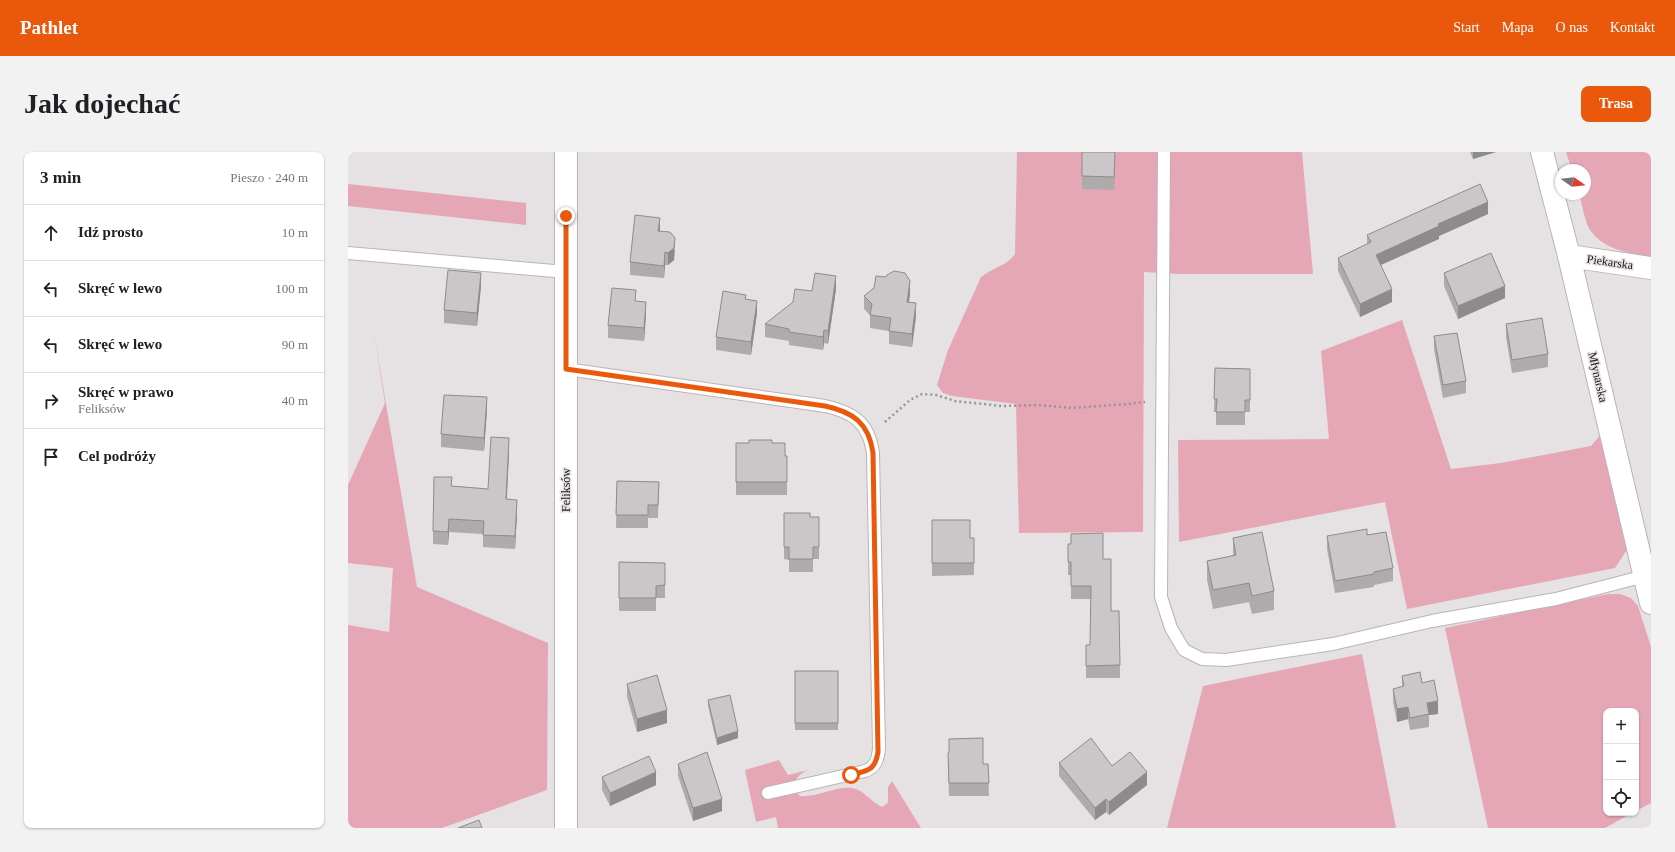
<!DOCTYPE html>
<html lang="pl">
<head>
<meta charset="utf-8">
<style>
	:root { --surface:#fff; --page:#f2f2f2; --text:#202124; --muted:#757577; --line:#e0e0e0; --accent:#ea580c }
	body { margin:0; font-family:Georgia,serif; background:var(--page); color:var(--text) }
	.controls { position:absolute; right:12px; bottom:12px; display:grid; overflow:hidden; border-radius:8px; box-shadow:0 1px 3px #0004 }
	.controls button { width:36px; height:36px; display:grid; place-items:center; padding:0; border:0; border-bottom:1px solid var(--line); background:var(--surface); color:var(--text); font:20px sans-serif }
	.compass { position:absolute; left:1207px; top:12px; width:36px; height:36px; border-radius:50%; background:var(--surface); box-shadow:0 1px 3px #0004; rotate:104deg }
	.stop { position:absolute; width:12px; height:12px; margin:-9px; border:3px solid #ea580c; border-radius:50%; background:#fff }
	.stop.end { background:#ea580c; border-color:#fff; box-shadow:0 1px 4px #0008 }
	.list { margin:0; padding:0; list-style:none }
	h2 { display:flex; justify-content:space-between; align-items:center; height:52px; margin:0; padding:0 16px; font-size:17px }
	h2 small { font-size:13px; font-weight:400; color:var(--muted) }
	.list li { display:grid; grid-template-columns:26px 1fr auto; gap:12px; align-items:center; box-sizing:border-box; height:56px; padding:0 16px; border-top:1px solid var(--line) }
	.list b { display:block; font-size:15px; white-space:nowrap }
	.list p { margin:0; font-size:13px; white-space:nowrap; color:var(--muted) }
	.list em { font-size:13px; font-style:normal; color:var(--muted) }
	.icon { flex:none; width:22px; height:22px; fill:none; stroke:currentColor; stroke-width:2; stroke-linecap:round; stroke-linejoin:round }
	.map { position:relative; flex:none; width:1303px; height:676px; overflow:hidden; border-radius:8px }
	header { display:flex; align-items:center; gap:24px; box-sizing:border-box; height:56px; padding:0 20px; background:var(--accent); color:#fff }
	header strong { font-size:19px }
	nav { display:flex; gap:22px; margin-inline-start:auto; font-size:14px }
	.intro { display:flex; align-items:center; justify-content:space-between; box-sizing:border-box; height:96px; padding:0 24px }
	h1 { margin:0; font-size:28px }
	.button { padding:10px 18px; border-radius:8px; background:var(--accent); color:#fff; font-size:14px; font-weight:700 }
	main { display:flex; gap:24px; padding:0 24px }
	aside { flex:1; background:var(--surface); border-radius:8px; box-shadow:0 1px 3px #0004 }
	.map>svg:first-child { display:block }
	.green { fill:#e5a7b6 }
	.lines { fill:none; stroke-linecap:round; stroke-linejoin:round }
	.service-casing { stroke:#b9b5b6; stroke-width:14 }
	.minor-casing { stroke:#b9b5b6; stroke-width:24 }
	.path { stroke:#989495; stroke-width:2.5; stroke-dasharray:2 3; stroke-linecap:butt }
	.service { stroke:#fff; stroke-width:12 }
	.minor { stroke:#fff; stroke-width:22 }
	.wall { fill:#afaaab }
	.shaded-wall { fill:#8e8b8b }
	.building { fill:#cbc6c7; stroke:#8e8b8b }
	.route { stroke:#ea580c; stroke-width:5 }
	.labels { text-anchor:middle; stroke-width:3; stroke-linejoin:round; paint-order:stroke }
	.street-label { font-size:12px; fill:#1a1819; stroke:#e6e1e2 }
</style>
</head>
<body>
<header>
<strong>Pathlet</strong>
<nav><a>Start</a><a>Mapa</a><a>O nas</a><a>Kontakt</a></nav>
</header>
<div class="intro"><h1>Jak dojechać</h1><a class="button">Trasa</a></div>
<main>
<aside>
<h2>3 min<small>Pieszo · 240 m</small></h2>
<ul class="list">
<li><svg class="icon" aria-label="ahead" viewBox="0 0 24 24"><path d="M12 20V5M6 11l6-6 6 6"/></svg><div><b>Idź prosto</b></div><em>10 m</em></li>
<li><svg class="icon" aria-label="left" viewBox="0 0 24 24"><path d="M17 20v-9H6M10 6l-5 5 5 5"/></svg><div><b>Skręć w lewo</b></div><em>100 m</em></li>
<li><svg class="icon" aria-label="left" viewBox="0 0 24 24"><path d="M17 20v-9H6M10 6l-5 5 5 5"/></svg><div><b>Skręć w lewo</b></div><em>90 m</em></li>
<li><svg class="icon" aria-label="right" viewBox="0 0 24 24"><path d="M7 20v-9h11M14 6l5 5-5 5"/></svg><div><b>Skręć w prawo</b><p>Feliksów</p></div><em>40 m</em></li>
<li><svg class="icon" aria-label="arrive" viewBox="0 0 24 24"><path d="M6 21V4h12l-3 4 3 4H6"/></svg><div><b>Cel podróży</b></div></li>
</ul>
</aside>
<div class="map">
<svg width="1303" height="676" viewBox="0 0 1303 676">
	<rect width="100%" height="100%" fill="#e6e1e2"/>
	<!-- green -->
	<g class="green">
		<path d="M 669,0 L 954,0 L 965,122 L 831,122 L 796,120 L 795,380 L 671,381 L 668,252 L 604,244 L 595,241 L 589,233 L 600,198 L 633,125 C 645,115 659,114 667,102 Z"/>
		<path d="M 1218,0 L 1303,0 L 1303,104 C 1280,101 1256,98 1242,78 C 1237,71 1234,51 1231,42 L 1237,42 L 1237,18 L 1224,18 Z"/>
		<path d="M 0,32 L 178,51 L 178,73 L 0,54 Z"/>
		<path d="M 1054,168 L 1103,317 L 1153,311 L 1243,294 L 1254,281 L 1261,306 L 1257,307 L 1280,396 L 1267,416 L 1059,457 L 1037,350 L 831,390 L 830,288 L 981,287 L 973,199 Z"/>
		<path d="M 26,181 L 69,435 L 200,491 L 199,638 L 94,676 L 0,676 L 0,473 L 41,480 L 45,416 L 0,411 L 0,333 L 37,251 Z"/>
		<path d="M 1260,442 L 1272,442 L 1283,446 L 1290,454 L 1303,495 L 1303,651 L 1288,659 L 1288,559 L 1258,559 L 1258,661 L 1284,661 L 1257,676 L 1140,676 L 1097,476 Z"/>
		<path d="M 1014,502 L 1048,676 L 819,676 L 855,534 Z"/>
		<path d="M 431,608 L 440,623 L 460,618 C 451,622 446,627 446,638 L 452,644 C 469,646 486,634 504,636 C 516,638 523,650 534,655 L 540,651 L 540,635 L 544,629 L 573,676 L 430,676 L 428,665 L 408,670 L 397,618 Z"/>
	</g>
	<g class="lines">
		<!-- service casing -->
		<g class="service-casing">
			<g id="service">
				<path d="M 816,0 L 813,445 L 823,476 L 836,498 L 854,507 L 878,508 L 985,492 L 1084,469 L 1208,447 L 1297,424"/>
				<path d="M 0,101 L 218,120"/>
				<path d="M 218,217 L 477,254 C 505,260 521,271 525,301 L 531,596 C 530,607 528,615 517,619 L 420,641"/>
			</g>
		</g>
		<!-- minor casing -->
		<g class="minor-casing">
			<g id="minor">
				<path d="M 218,0 L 218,676"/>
				<path d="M 1194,0 L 1221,104 L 1303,451"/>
				<path d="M 1221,104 L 1303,116"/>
			</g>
		</g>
		<!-- path -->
		<path class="path" d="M 537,270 L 562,248 L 574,242 L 588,243 L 607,249 L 654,254 L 691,253 L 723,256 L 780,252 L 797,250"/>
		<!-- service -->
		<use href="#service" class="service"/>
		<!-- minor -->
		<use href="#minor" class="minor"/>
	</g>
	<!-- wall -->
	<g class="wall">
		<path d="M 767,0 L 766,38 L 734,37 L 734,24 Z"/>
		<path d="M 1122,0 L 1148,0 L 1125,7 Z"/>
		<path d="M 1140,62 L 1091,84 L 1091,87 L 1033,113 L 1044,150 L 1012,165 L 990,119 L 990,106 L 1019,92 L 1019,83 Z"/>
		<path d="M 312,79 L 327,99 L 326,108 L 320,113 L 317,113 L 316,126 L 282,123 L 282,110 Z"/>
		<path d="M 1096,121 L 1157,146 L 1110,167 L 1096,134 Z"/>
		<path d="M 538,125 L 562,142 L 561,150 L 568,164 L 564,195 L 541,192 L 541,179 L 522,176 L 522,163 L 516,157 L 516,144 Z"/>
		<path d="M 133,134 L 129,174 L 96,171 L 96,158 Z"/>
		<path d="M 488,137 L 480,192 L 476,191 L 475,198 L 441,193 L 441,189 L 417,185 L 417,172 L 464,139 Z"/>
		<path d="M 288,149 L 298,163 L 296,189 L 260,186 L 260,173 Z"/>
		<path d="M 409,161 L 403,203 L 368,198 L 368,185 Z"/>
		<path d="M 1158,172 L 1200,202 L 1200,215 L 1164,221 L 1158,185 Z"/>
		<path d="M 1086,184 L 1118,229 L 1118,241 L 1095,246 L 1086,197 Z"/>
		<path d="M 867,216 L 902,217 L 902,260 L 897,260 L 897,273 L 868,273 L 868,260 L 866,260 Z"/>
		<path d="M 139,258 L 136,299 L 93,295 L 93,282 Z"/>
		<path d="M 388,291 L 424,291 L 437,304 L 439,304 L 439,343 L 388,343 Z"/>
		<path d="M 161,299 L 159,347 L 169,361 L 167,397 L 135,395 L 135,382 L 101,380 L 100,393 L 85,392 L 85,379 L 104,334 L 140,337 Z"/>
		<path d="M 269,329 L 311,330 L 310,366 L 300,366 L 300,376 L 268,376 Z"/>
		<path d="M 436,361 L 462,365 L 471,365 L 471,407 L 465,407 L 465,420 L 441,420 L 441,408 L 436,407 Z"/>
		<path d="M 584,368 L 622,386 L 626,386 L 626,423 L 584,424 Z"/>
		<path d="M 1019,383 L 1045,416 L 1045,429 L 1026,433 L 1026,435 L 987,441 L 979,397 L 979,384 Z"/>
		<path d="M 885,386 L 926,439 L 926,458 L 904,462 L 901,450 L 865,457 L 859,428 L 859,409 L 885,404 Z"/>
		<path d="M 720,392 L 755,407 L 772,513 L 772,526 L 738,526 L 738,493 L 742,493 L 743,447 L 723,447 L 723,423 L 720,423 Z"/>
		<path d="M 271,410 L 317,411 L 317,446 L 308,446 L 308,459 L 271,459 Z"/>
		<rect x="447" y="519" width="43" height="59"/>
		<path d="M 1054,524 L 1074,531 L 1090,562 L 1081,563 L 1081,575 L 1062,578 L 1060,567 L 1049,570 L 1045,550 L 1045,537 L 1054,535 Z"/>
		<path d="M 279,532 L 319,571 L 289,580 L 279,545 Z"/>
		<path d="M 360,548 L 390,586 L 369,593 L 360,554 Z"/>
		<path d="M 600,601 L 635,612 L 640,612 L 641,644 L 601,644 L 600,613 Z"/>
		<path d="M 711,611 L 764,614 L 799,633 L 761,663 L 758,660 L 747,668 L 711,624 Z"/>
		<path d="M 330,612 L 374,659 L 345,669 L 330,624 Z"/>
		<path d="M 254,625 L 308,633 L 262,654 L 254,638 Z"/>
	</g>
	<!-- shaded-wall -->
	<g class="shaded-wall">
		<path d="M 767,0 L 766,38 L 766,25 Z"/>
		<path d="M 1125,0 L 1148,0 L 1125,7 Z"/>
		<path d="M 1140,50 L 1140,62 L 1091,84 L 1091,87 L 1028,115 L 1028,103 L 1090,72 Z"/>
		<path d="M 312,66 L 312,79 L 310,92 L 310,79 Z"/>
		<path d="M 327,86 L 326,108 L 320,113 L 320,101 Z"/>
		<path d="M 317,100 L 317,113 L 316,126 L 316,114 Z"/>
		<path d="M 133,121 L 133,134 L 129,174 L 129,161 Z"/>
		<path d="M 488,124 L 488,137 L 480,192 L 480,179 Z"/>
		<path d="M 562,129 L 562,142 L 559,162 L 559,150 Z"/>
		<path d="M 1157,134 L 1157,146 L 1110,167 L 1110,154 Z"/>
		<path d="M 1044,137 L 1044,150 L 1012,165 L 1012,152 Z"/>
		<path d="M 409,149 L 409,161 L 403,203 L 403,190 Z"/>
		<path d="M 298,150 L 298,163 L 296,189 L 296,176 Z"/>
		<path d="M 568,151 L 568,164 L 564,195 L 564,182 Z"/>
		<path d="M 476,178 L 476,191 L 475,198 L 475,185 Z"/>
		<path d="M 139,245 L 139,258 L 136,299 L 136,286 Z"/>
		<path d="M 161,286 L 161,299 L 158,360 L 158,347 Z"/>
		<path d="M 169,348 L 169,361 L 167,397 L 167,384 Z"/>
		<path d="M 101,367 L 101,380 L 100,393 L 100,380 Z"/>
		<path d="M 1090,549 L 1090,562 L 1081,563 L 1079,551 Z"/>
		<path d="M 1060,555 L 1060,567 L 1049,570 L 1049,557 Z"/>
		<path d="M 319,558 L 319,571 L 289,580 L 289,567 Z"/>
		<path d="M 390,579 L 390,586 L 369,593 L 369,586 Z"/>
		<path d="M 308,620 L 308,633 L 262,654 L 262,641 Z"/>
		<path d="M 799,620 L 799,633 L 761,663 L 761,650 Z"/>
		<path d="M 374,647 L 374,659 L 345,669 L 345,656 Z"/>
		<path d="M 758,647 L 758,660 L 747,668 L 747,656 Z"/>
	</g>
	<!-- building -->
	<g class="building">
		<path d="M 734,0 L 767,0 L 766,25 L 734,24 Z"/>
		<path d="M 1132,32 L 1140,50 L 1090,72 L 1091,74 L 1028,103 L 1044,137 L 1012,152 L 990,106 L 1023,90 L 1019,83 Z"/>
		<path d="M 287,63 L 312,66 L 310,79 L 322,80 L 327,86 L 326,96 L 320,101 L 317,100 L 316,114 L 282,110 Z"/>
		<path d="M 1143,101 L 1157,134 L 1110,154 L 1096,121 Z"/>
		<path d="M 100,118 L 133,121 L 129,161 L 96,158 Z"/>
		<path d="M 546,119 L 557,121 L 562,129 L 559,150 L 568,151 L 564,182 L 541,179 L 543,166 L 522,163 L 524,152 L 516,144 L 526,136 L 528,124 L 538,125 L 539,123 Z"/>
		<path d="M 467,121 L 488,124 L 480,179 L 476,178 L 475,185 L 441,180 L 441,177 L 417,172 L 445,150 L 447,137 L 464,139 Z"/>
		<path d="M 264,136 L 288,138 L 287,149 L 298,150 L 296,176 L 260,173 Z"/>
		<path d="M 375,139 L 398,143 L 397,147 L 409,149 L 403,190 L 368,185 Z"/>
		<path d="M 1194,166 L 1200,202 L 1164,208 L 1158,172 Z"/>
		<path d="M 1109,181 L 1118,229 L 1095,233 L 1086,184 Z"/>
		<path d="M 867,216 L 902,217 L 902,248 L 897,248 L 897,260 L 868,260 L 869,247 L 866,247 Z"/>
		<path d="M 96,243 L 139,245 L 136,286 L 93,282 Z"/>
		<path d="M 143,285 L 161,286 L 158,347 L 169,348 L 167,384 L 135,383 L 136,369 L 101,367 L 100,380 L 85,379 L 86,325 L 104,325 L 103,334 L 140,337 Z"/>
		<path d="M 401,288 L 424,288 L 424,291 L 437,291 L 437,304 L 439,304 L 439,330 L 388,330 L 388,291 L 401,291 Z"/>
		<path d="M 269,329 L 311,330 L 310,353 L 300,353 L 300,363 L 268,363 Z"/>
		<path d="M 436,361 L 462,361 L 462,365 L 471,365 L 471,395 L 465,395 L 465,407 L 441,407 L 441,395 L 436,395 Z"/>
		<path d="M 584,368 L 622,368 L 622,386 L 626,386 L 626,411 L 584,411 Z"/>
		<path d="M 1019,377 L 1019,383 L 1038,380 L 1045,416 L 1026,420 L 1026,422 L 987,429 L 979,384 Z"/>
		<path d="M 914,380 L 926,439 L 904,444 L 901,431 L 865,438 L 859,409 L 888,403 L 885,386 Z"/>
		<path d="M 755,381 L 755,407 L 763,407 L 763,459 L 771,459 L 772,513 L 738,514 L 738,493 L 742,493 L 743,434 L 723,434 L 723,410 L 720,410 L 720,392 L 723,392 L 723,382 Z"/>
		<path d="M 271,410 L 317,411 L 317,433 L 308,434 L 308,446 L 271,446 Z"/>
		<rect x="447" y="519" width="43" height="52"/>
		<path d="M 1072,520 L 1074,531 L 1086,528 L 1090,549 L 1079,551 L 1081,562 L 1062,566 L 1060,555 L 1049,557 L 1045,537 L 1056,534 L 1054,524 Z"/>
		<path d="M 309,523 L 319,558 L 289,567 L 279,532 Z"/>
		<path d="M 382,543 L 390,579 L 369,586 L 360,548 Z"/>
		<path d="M 635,586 L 635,612 L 640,612 L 641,631 L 601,631 L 600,601 L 601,601 L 601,587 Z"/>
		<path d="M 743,586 L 764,614 L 782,600 L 799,620 L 761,650 L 758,647 L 747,656 L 711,611 Z"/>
		<path d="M 359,600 L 374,647 L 345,656 L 330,612 Z"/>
		<path d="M 301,604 L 308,620 L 262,641 L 254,625 Z"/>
		<path d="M 131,668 L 134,676 L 110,676 Z"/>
	</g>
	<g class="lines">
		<!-- route -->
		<path class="route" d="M 218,64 L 218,217 L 477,254 C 505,260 521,271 525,301 L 530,600 C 527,619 520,618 503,623"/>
	</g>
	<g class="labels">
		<!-- street labels -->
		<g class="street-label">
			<text transform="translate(1262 110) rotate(8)" y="4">Piekarska</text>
			<text transform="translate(1250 225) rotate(77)" y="4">Młynarska</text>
			<text transform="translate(218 338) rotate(-90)" y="4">Feliksów</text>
		</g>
	</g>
</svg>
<div class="controls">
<button>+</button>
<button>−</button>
<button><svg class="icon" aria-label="locate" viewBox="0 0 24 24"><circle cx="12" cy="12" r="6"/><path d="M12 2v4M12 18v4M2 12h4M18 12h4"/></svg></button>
</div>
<svg class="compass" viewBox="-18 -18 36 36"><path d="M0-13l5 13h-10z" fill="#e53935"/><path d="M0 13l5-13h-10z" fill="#757577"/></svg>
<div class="stop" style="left:503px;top:623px"></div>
<div class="stop end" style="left:218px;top:64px"></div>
</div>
</main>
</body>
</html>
